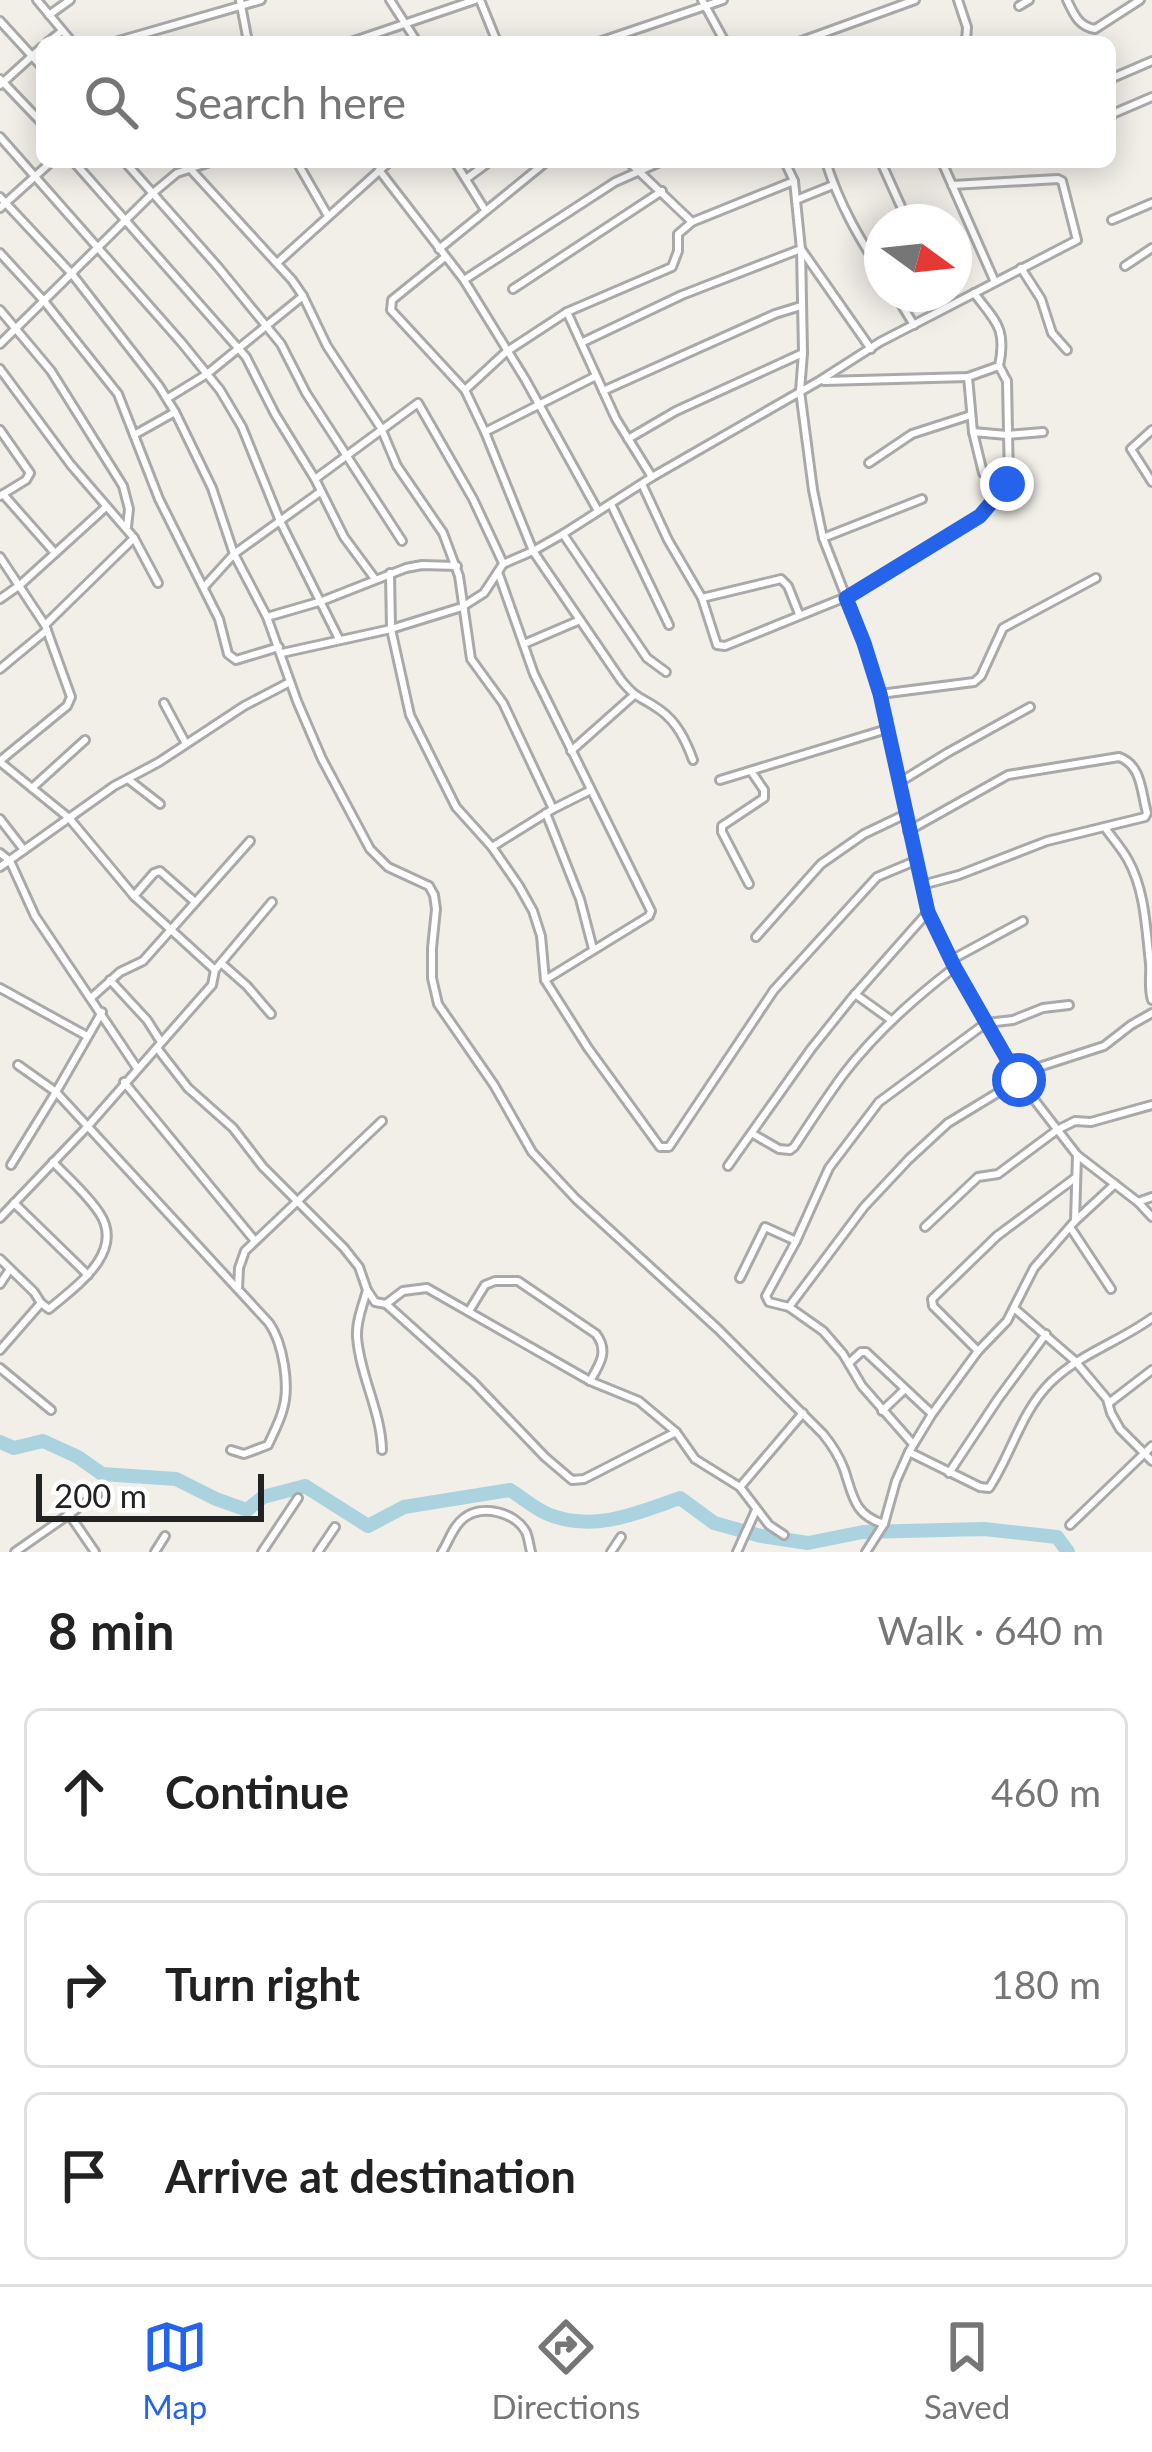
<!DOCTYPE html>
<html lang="en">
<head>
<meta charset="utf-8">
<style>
	:root { --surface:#fff; --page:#f2f2f2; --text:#222; --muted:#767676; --line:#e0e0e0; --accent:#2563eb }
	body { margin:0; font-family:Lato,sans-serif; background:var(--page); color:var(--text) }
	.compass { position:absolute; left:864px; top:204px; width:108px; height:108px; border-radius:50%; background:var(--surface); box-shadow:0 6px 30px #0003; rotate:105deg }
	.scale { position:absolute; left:36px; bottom:30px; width:228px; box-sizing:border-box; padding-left:12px; border:6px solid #222; border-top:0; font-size:33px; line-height:42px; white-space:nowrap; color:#222; -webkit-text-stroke:9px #fff; paint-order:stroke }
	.stop { position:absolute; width:36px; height:36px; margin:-27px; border:9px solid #2563eb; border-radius:50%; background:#fff }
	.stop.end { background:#2563eb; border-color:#fff; box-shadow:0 3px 12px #0008 }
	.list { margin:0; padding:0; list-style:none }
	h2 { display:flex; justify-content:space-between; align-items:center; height:156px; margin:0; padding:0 48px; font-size:51px }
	h2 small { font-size:39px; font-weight:400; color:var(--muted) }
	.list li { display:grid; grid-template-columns:78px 1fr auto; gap:36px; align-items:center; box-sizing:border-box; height:168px; margin:0 24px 24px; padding:0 24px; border:3px solid var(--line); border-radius:18px }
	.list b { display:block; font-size:45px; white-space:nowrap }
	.list em { font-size:39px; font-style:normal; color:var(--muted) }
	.icon { flex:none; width:66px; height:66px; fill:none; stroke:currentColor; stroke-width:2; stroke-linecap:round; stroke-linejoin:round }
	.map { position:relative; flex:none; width:1152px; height:1552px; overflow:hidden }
	.search { position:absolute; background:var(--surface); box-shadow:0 6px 30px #0003; left:36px; right:36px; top:36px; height:132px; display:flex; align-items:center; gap:30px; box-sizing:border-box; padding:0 42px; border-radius:18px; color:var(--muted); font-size:45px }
	.sheet { height:732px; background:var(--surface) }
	nav { display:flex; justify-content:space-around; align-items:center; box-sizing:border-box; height:168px; border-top:3px solid var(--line); background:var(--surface); font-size:33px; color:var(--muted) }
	nav a { display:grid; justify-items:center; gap:6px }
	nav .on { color:var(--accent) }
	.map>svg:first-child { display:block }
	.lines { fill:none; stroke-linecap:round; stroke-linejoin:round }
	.river { stroke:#aad3df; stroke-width:14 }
	.minor-casing { stroke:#a9a9a9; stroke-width:12 }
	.minor { stroke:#fff; stroke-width:6 }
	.route { stroke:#2563eb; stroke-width:15 }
</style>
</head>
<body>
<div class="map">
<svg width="1152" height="1552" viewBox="0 0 1152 1552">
	<rect width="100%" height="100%" fill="#f2efe9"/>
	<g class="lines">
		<!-- river -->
		<path class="river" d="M 0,1442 L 14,1448 L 43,1441 L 78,1457 L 102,1474 L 176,1479 L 216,1499 L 247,1510 L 263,1497 L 305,1486 L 368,1526 L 404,1507 L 510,1490 C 523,1498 536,1510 550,1515 C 596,1532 637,1513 680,1498 L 714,1523 L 761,1536 L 808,1543 L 863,1532 L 984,1529 L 1057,1537 L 1068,1552"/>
		<!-- minor casing -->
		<g class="minor-casing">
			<g id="minor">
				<path d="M 37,0 L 72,42"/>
				<path d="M 240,0 L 248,42"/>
				<path d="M 390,0 L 417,42"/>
				<path d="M 480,0 L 497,42"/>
				<path d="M 702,0 L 725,42"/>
				<path d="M 958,0 L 967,27 L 966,42"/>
				<path d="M 1067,0 C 1074,14 1078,26 1095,29 L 1140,0"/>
				<path d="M 1019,6 L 1029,0"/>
				<path d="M 49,15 L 70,0"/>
				<path d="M 0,21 L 42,67"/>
				<path d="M 48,42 L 62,31"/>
				<path d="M 115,42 L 261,0"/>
				<path d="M 351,42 L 475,0"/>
				<path d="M 599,42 L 723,0"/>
				<path d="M 799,42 L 915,0"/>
				<path d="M 0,79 L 42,123"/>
				<path d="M 1110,79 L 1152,61"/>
				<path d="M 0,85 L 42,47"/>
				<path d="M 1110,115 L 1152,97"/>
				<path d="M 0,137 L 181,342 L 220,390 L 242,427 L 280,521 L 339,639"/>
				<path d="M 74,162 L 246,357 L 275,414 L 315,479 L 344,537 L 375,579"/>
				<path d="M 125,162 L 218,267 L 281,344 L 306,393 L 402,541"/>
				<path d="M 184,162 L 292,280 L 303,296 L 327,346 L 381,428 L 397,466 L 443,533 L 459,576 L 471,659 L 503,703 L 553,809"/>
				<path d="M 297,162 L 328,216"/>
				<path d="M 455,162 L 485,210"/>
				<path d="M 785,162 L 794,181 L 801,249 L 803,353 L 800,391 L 813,490 L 823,538 L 864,643 L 880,694 L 928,912 L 955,967 L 1019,1080 L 1077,1155 L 1138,1202 L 1152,1217"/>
				<path d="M 826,162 C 839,203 858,237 882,273"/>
				<path d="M 881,162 L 908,222"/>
				<path d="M 942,162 L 995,282"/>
				<path d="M 379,170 L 464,280 L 525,379 L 598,511"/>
				<path d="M 466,179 L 489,162"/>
				<path d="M 0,197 L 72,274 L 159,386 L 175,412 L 212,488 L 234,554 L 267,617 L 297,701 L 322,759 L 370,849 L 388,867 L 429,886 L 434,895 L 436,909 L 432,948 L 432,978 L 438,1004 L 494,1085 L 532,1152 L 576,1199 L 718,1329 L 823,1434 C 832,1445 839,1456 844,1469 C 853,1496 854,1515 884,1524"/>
				<path d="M 796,200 L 833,185"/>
				<path d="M 0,208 L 51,162"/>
				<path d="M 1112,220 L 1152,203"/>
				<path d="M 692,222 L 794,181"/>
				<path d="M 439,249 L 546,162"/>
				<path d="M 0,253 L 44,301 L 118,394 L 159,499 L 219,619 L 228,654 L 236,660 L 279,647"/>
				<path d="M 445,257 L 392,300 L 391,310 L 465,390 L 485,432 L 533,551 L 621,680 C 638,701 641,696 660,710 C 677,722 686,741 693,760"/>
				<path d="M 277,263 L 389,162"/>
				<path d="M 1125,266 L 1152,248"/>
				<path d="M 1021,268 L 1041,299 L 1052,333 L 1067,350"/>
				<path d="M 464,280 L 615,182 L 660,162"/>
				<path d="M 513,289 L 662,191"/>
				<path d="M 895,294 L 914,325"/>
				<path d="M 0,310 L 51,371 L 123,486 L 129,509 L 127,527"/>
				<path d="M 567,312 L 616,419 L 652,477"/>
				<path d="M 583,342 L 682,295 L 801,249 L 871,349"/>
				<path d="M 0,344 L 153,193 L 177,173 L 210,162"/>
				<path d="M 0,369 L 71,465 L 134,538 L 45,625"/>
				<path d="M 968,377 L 973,432 L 1007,435 L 1043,432"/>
				<path d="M 824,381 L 968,377 L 999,366 C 1007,328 996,322 974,293"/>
				<path d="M 465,390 L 506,352 L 567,312 L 672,267 L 678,251 L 678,234 L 692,222 L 629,162"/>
				<path d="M 603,391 L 775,314 L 801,306"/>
				<path d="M 168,398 L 207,374 L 303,296"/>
				<path d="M 0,430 L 30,473 L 26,480 L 0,496"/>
				<path d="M 1152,430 L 1131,449 L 1152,482"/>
				<path d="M 485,432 L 596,376"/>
				<path d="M 973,432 L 983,473"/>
				<path d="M 134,435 L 175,412"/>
				<path d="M 628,439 L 676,411 L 803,353"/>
				<path d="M 869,463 L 912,434 L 971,415"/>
				<path d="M 315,479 L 418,403 L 473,499 L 503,563"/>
				<path d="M 642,484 L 668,540 L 702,598 L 717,645 L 725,646 L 846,597 L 980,516 L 1009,481 L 1007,381 L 999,366"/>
				<path d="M 3,494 L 55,553"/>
				<path d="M 611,504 L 669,625"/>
				<path d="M 563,534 L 647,658 L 666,672"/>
				<path d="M 134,538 L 158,583"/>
				<path d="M 823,538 L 922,499"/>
				<path d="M 0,557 L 45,625 L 71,697 L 67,706 L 1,760"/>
				<path d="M 498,572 L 534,674 L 651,911 L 649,916 L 545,980"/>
				<path d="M 390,573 L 391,629 L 410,715 L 456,807 L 492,847 L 519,886 L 533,911 L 541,936 L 545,980 L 588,1048 L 660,1147 L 669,1147 L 774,990 L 877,877 L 915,861"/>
				<path d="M 204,587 L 234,554 L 320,492"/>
				<path d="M 702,598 L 781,579 L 788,586 L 799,614"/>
				<path d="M 0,599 L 20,585 L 106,507"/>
				<path d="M 267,617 L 322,601 L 406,568 L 422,565 L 457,566"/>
				<path d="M 524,644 L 580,620"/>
				<path d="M 282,653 L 391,629 L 462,607 L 484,593 L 503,564 L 533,551 L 563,534 L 652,477 L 819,381 L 880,342 L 1077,240 L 1062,181 L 1058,179 L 952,185"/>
				<path d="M 0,669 L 47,630"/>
				<path d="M 880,694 L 974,682 L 981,676 L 1003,628 L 1096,578"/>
				<path d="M 164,703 L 185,742"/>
				<path d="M 571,751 L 633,696"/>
				<path d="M 0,762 L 69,818 L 134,896 L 215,970"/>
				<path d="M 129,780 L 160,804"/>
				<path d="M 720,780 L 887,729"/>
				<path d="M 900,782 L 947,753 L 1030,707"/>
				<path d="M 32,788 L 85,740"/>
				<path d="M 546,813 L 580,899 L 593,949"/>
				<path d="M 0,819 L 24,850"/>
				<path d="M 1106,829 C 1113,839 1122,849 1128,860 C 1145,890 1146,929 1150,963 C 1151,976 1148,988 1152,1000"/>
				<path d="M 908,831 L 1008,775 L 1119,757 C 1142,765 1141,792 1147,813 L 1145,817 L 1047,841 L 959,875 L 922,885"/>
				<path d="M 492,847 L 553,809 L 591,790"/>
				<path d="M 0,853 L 10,861 L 35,916 L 137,1068"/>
				<path d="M 0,867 L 114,786 L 159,762 L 244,706 L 290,682"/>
				<path d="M 749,884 L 722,832 L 722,826 L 764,798 L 764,790 L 751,771"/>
				<path d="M 134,896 L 154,873 L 160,871 L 195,902"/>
				<path d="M 756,937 L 821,864 L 864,834 L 906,814"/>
				<path d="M 951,960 L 1023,921"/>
				<path d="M 221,963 L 247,986 L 271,1014"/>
				<path d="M 110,980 L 147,1020 L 161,1042"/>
				<path d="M 0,988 L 87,1036"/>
				<path d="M 855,994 L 891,1020"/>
				<path d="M 92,997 L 120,972 L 143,961 L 250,841"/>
				<path d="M 102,1012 L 56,1092 L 269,1323 C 283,1343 290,1385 283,1409 C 280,1421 273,1434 268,1445 L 244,1454 L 231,1450"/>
				<path d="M 157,1048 L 188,1088 L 233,1128 L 263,1167 L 344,1248 L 359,1267 L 367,1290 L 375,1302 L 386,1304 L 474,1383 L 545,1457 L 572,1480 L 584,1479 L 676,1432"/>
				<path d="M 124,1082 L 255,1241"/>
				<path d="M 753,1134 L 779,1149 L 790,1150 L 794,1147 C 810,1123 826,1098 843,1075 C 875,1033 913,999 955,967"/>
				<path d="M 11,1165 L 56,1092 L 18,1065"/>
				<path d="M 728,1166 L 811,1049 L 851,999 L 928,912"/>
				<path d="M 1138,1202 L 1152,1197"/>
				<path d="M 14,1203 L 88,1275"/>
				<path d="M 0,1218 L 88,1126 L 204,994 L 212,985 L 215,970 L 272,902"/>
				<path d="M 1075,1221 L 1077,1155"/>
				<path d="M 925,1227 L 978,1177 L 998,1174 L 1057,1130 L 1075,1121 L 1091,1122 L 1152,1105"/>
				<path d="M 1070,1227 L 1111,1289"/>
				<path d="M 0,1259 L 34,1292 L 41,1303 L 0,1350"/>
				<path d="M 740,1278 L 765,1227 L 796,1241"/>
				<path d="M 0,1284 L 10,1269"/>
				<path d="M 238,1289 L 239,1268 L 245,1251 L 382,1121"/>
				<path d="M 367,1290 C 363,1305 356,1321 357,1337 C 360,1376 381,1411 382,1450"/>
				<path d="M 41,1303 L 49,1309 C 75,1287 125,1253 100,1214 C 88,1195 68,1178 53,1162"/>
				<path d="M 386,1304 L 403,1291 L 427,1288 L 590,1381 L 639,1401 L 676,1432 L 695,1459 L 740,1487 L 769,1525 L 784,1535"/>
				<path d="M 789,1307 L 864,1207 L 909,1159 L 948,1123 L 1042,1066 L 1104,1046 L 1131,1025 L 1152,1013"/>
				<path d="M 1014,1308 L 1075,1361 L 1107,1399 L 1111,1413 L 1120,1429 L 1152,1461"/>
				<path d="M 469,1311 L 485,1285 L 495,1281 L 518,1281 L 596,1334 C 609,1351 600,1364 590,1381"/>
				<path d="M 978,1351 L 933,1306 L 932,1299 L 997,1236 L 1075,1178"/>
				<path d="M 849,1363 L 861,1352 L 866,1352 L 931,1413"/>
				<path d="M 0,1368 L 51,1410"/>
				<path d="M 1109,1403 L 1152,1370"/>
				<path d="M 882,1411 L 905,1389"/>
				<path d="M 913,1444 L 862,1386 L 843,1354 L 823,1331 L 789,1307 L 769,1302 L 766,1296 L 796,1241 L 829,1168 L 879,1102 L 986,1023 L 1013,1020 L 1043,1008 L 1069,1005"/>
				<path d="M 909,1452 L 980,1487 L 989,1488 C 1011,1455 1021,1412 1050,1383 C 1079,1354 1119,1342 1152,1318"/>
				<path d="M 949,1473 L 998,1399 L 1046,1334"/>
				<path d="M 740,1487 L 803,1413"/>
				<path d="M 69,1514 L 95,1552"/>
				<path d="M 1070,1525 L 1152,1446"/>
				<path d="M 15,1552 L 98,1494"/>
				<path d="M 155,1552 L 165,1536"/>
				<path d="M 262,1552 L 298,1498"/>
				<path d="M 318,1552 L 335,1527"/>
				<path d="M 442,1552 C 449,1541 453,1526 464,1518 C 482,1504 515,1512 526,1532 C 528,1536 530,1548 531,1552"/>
				<path d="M 611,1552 L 621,1537"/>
				<path d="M 737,1552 L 756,1510"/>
				<path d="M 866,1552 L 884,1524 L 896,1481 L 909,1452 L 932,1414 L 978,1351 L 1007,1321 L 1034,1268 L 1075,1221 L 1115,1184"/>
			</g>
		</g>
		<!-- minor -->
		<use href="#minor" class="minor"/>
	</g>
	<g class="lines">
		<!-- route -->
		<path class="route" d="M 1007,484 L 980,516 L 846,598 L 864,643 L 880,694 L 928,912 L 955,968 L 1019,1080"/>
	</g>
</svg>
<svg class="compass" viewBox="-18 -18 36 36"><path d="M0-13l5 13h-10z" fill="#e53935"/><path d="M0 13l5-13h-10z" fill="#767676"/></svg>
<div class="scale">200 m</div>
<div class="stop" style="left:1019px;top:1080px"></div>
<div class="stop end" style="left:1007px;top:484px"></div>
<div class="search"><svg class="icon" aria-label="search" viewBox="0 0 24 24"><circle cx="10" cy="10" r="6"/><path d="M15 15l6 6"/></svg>Search here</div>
</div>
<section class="sheet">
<h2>8 min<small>Walk · 640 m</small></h2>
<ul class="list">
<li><svg class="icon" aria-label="ahead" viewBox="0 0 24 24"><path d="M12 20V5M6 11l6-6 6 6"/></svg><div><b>Continue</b></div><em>460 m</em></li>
<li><svg class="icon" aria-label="right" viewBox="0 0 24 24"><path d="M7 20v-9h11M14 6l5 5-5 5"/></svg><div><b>Turn right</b></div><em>180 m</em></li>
<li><svg class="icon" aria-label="arrive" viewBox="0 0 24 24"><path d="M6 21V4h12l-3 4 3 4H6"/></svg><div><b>Arrive at destination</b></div></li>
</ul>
</section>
<nav>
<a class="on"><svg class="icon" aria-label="map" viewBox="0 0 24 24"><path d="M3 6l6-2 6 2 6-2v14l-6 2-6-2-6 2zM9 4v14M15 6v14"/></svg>Map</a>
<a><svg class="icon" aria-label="directions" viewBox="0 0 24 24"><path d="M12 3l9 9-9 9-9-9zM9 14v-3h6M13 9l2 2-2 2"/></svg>Directions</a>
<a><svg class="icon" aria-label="saved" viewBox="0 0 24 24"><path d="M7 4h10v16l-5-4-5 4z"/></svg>Saved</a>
</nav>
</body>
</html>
